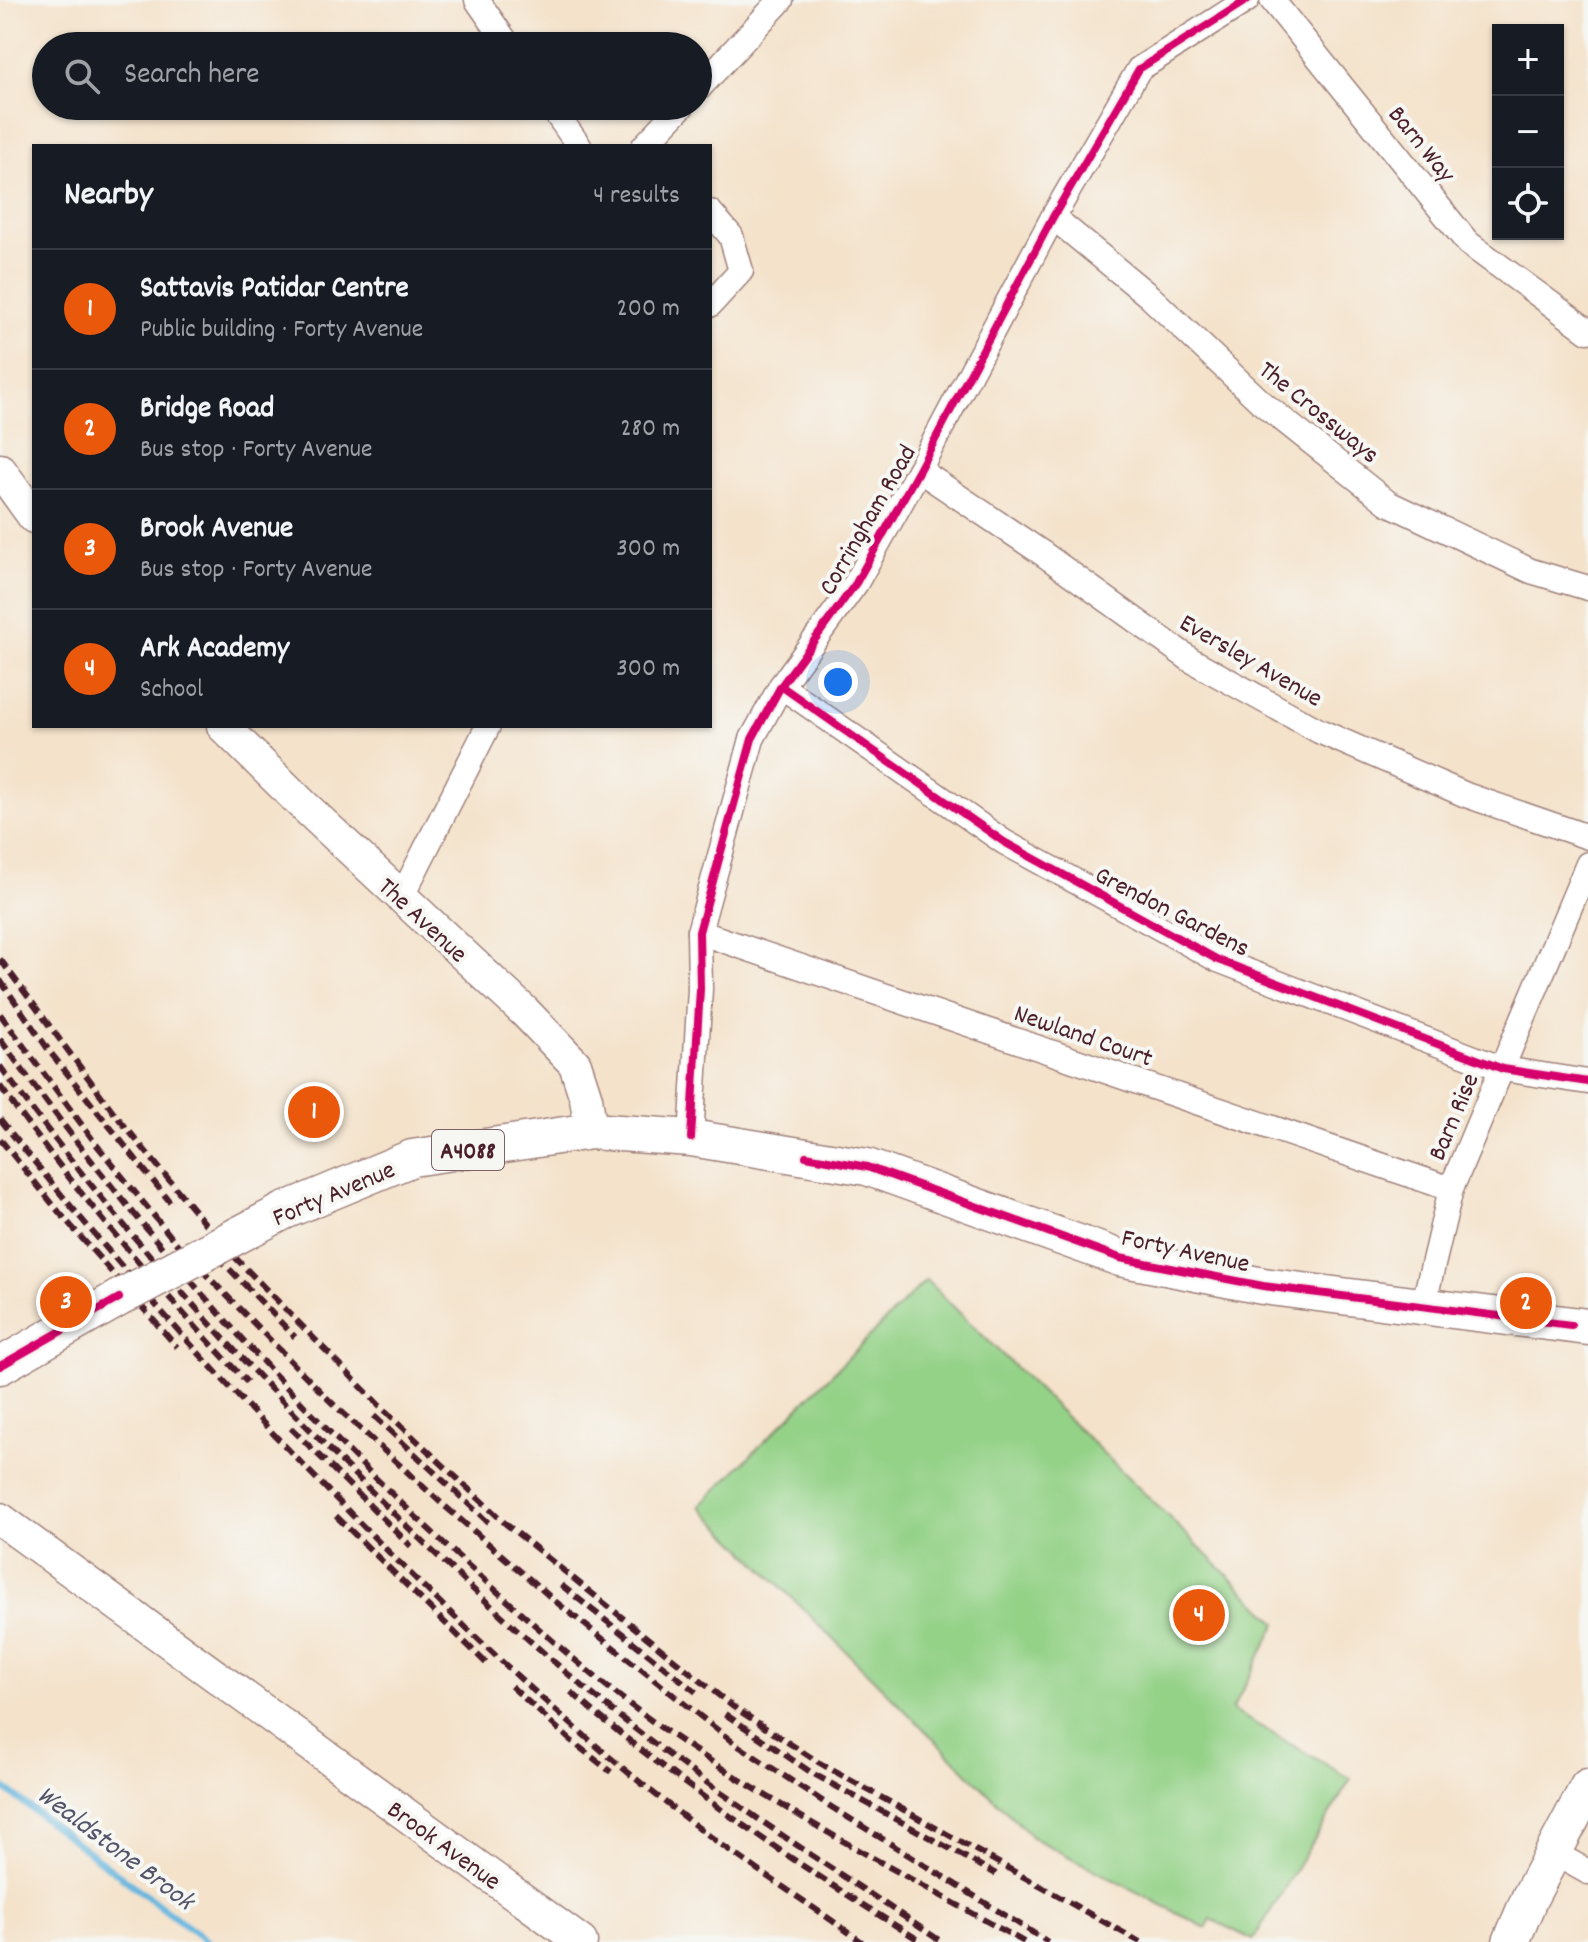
<!DOCTYPE html>
<html lang="en">
<head>
<meta charset="utf-8">
<style>
	:root { --surface:#171b24; --page:#242831; --text:#f1f3f6; --muted:#9ea1a6; --line:#363941; --accent:#ea580c }
	body { margin:0; font-family:Dekko,sans-serif; background:var(--page); color:var(--text) }
	.controls { position:absolute; right:24px; top:24px; display:grid; overflow:hidden; border-radius:0px; box-shadow:0 2px 6px #0004 }
	.controls button { width:72px; height:72px; display:grid; place-items:center; padding:0; border:0; border-bottom:2px solid var(--line); background:var(--surface); color:var(--text); font:40px sans-serif }
	.you { position:absolute; left:838px; top:682px; width:28px; height:28px; margin:-20px; border:6px solid #fff; border-radius:50%; background:#1a73e8; box-shadow:0 0 0 12px #1a73e833 }
	.badge { display:grid; place-items:center; width:52px; height:52px; border-radius:50%; background:var(--accent); color:#fff; font-size:26px; font-weight:700 }
	.pin { position:absolute; translate:-50% -50%; border:4px solid #fff; box-shadow:0 2px 8px #0006 }
	.list { margin:0; padding:0; list-style:none }
	h2 { display:flex; justify-content:space-between; align-items:center; height:104px; margin:0; padding:0 32px; font-size:34px }
	h2 small { font-size:26px; font-weight:400; color:var(--muted) }
	.list li { display:grid; grid-template-columns:52px 1fr auto; gap:24px; align-items:center; box-sizing:border-box; height:120px; padding:0 32px; border-top:2px solid var(--line) }
	.list b { display:block; font-size:30px; white-space:nowrap }
	.list p { margin:0; font-size:26px; white-space:nowrap; color:var(--muted) }
	.list em { font-size:26px; font-style:normal; color:var(--muted) }
	.icon { flex:none; width:44px; height:44px; fill:none; stroke:currentColor; stroke-width:2; stroke-linecap:round; stroke-linejoin:round }
	.map { position:relative; flex:none; width:1588px; height:1942px; overflow:hidden }
	.search { position:absolute; background:var(--surface); box-shadow:0 2px 6px #0004; left:32px; top:32px; width:680px; height:88px; display:flex; align-items:center; gap:20px; box-sizing:border-box; padding:0 28px; border-radius:44px; color:var(--muted); font-size:30px }
	.panel { position:absolute; background:var(--surface); box-shadow:0 2px 6px #0004; left:32px; top:144px; width:680px; height:584px; border-radius:0px }
	.map>svg:first-child { display:block }
	.green { fill:#94d288; stroke:#6f785a; stroke-width:2 }
	.lines { fill:none; stroke-linecap:round; stroke-linejoin:round }
	.stream { stroke:#63b5de; stroke-width:7 }
	.street-casing { stroke:#9f807a; stroke-width:27 }
	.secondary-casing { stroke:#9f807a; stroke-width:35 }
	.primary-casing { stroke:#9f807a; stroke-width:39 }
	.street { stroke:#fff; stroke-width:24 }
	.secondary { stroke:#fff; stroke-width:32 }
	.primary { stroke:#fff; stroke-width:36 }
	.rail { stroke:#4a1f2b; stroke-width:6; stroke-dasharray:12 6; stroke-linecap:butt }
	.primary-bridge-casing { stroke:#9f807a; stroke-width:39; stroke-linecap:butt }
	.primary-bridge { stroke:#fff; stroke-width:36 }
	.cycleway-casing { stroke:#f6f6f2; stroke-width:13 }
	.cycleway { stroke:#d6006c; stroke-width:8 }
	.labels { text-anchor:middle; stroke-width:8; stroke-linejoin:round; paint-order:stroke }
	.shield { fill:#f6f6f2; stroke:#7e6067; stroke-width:2 }
	.shield-label { font-size:24px; font-weight:bold; fill:#4a1f2b }
	.street-label { font-size:26px; fill:#4a1f2b; stroke:#f6f6f2 }
	.water-label { font-size:28px; font-style:italic; fill:#53546a; stroke:#f6f6f2 }
</style>
</head>
<body>
<div class="map">
<svg width="1588" height="1942" viewBox="0 0 1588 1942">
	<rect width="100%" height="100%" fill="#f6f6f2"/>
	<filter id="ink" filterUnits="userSpaceOnUse"><feTurbulence type="fractalNoise" baseFrequency=".0125" numOctaves="2"/><feDisplacementMap in="SourceGraphic" scale="16" xChannelSelector="R" yChannelSelector="G"/><feConvolveMatrix kernelMatrix="1 2 1 2 8 2 1 2 1" color-interpolation-filters="sRGB"/></filter>
	<filter id="wash" filterUnits="userSpaceOnUse"><feTurbulence type="fractalNoise" baseFrequency=".006" numOctaves="4" result="noise"/><feDisplacementMap in="SourceGraphic" scale="32" xChannelSelector="R" yChannelSelector="G"/><feGaussianBlur stdDeviation="1.8" result="paint"/><feColorMatrix in="noise" values="0 0 0 0 0 0 0 0 0 0 0 0 0 0 0 0 0 1.4 0 .05"/><feComposite in="paint" operator="in"/></filter>
	<g filter="url(#wash)">
		<rect width="100%" height="100%" fill="#f4e2ca"/>
		<!-- green -->
		<path class="green" d="M 926,1280 L 1277,1623 L 1232,1710 L 1351,1779 L 1253,1940 L 1211,1919 L 1206,1928 L 1033,1838 L 700,1506 Z"/>
		<g class="lines">
			<!-- stream -->
			<path class="stream" d="M 0,1785 L 208,1942"/>
		</g>
	</g>
	<g filter="url(#ink)">
		<g class="lines">
			<!-- street casing -->
			<g class="street-casing">
				<g id="street">
					<path d="M 477,0 L 509,46"/>
					<path d="M 1272,0 L 1468,243 L 1588,331"/>
					<path d="M 698,89 L 781,0"/>
					<path d="M 551,106 L 579,146"/>
					<path d="M 644,146 L 682,106"/>
					<path d="M 710,212 L 731,236 L 741,271 L 710,305"/>
					<path d="M 1053,217 L 1149,296 L 1262,403 L 1388,503 L 1531,571 L 1588,588"/>
					<path d="M 919,470 L 1042,553 L 1191,660 L 1319,731 L 1466,795 L 1588,837"/>
					<path d="M 781,686 L 1004,842 L 1218,960 L 1503,1069 L 1588,1082"/>
					<path d="M 401,898 L 488,726"/>
					<path d="M 699,932 L 1451,1189"/>
					<path d="M 691,1138 L 700,989 L 699,932 L 752,739 L 781,686 L 856,583 L 919,470 L 1053,217 L 1139,69 L 1247,0"/>
					<path d="M 1423,1307 L 1451,1189 L 1588,864"/>
					<path d="M 1554,1853 L 1588,1872"/>
				</g>
			</g>
			<!-- secondary casing -->
			<g class="secondary-casing">
				<g id="secondary">
					<path d="M 0,470 L 34,517"/>
					<path d="M 223,726 L 302,804 L 525,1012 L 575,1064 L 586,1098 L 591,1131"/>
					<path d="M 0,1519 L 581,1942"/>
				</g>
			</g>
			<!-- primary casing -->
			<g class="primary-casing">
				<g id="primary">
					<path d="M 284,1211 L 412,1158 L 591,1131 L 691,1138 L 867,1167 L 1120,1258 L 1263,1286 L 1588,1327"/>
					<path d="M 0,1366 L 119,1298"/>
					<path d="M 1511,1942 L 1530,1897 L 1588,1787"/>
				</g>
			</g>
			<!-- street -->
			<use href="#street" class="street"/>
			<!-- secondary -->
			<use href="#secondary" class="secondary"/>
			<!-- primary -->
			<use href="#primary" class="primary"/>
			<!-- rail -->
			<g class="rail">
				<path d="M 0,959 L 115,1114 L 221,1243 L 379,1405 L 507,1525 L 732,1706 L 818,1762 L 1140,1942"/>
				<path d="M 0,980 L 50,1052 L 170,1202"/>
				<path d="M 0,1014 L 96,1144 L 181,1249 L 331,1402 L 440,1502 L 555,1601 L 734,1743 L 833,1808 L 1048,1942"/>
				<path d="M 0,1039 C 142,1237 308,1423 490,1585 C 547,1636 603,1687 666,1731 C 780,1810 903,1874 1024,1942"/>
				<path d="M 0,1066 C 107,1214 229,1350 358,1478 C 433,1553 510,1626 592,1694 C 702,1786 823,1862 942,1942"/>
				<path d="M 0,1086 C 75,1190 158,1289 247,1382"/>
				<path d="M 0,1119 C 115,1264 239,1402 370,1533 C 468,1632 569,1728 679,1813 C 738,1859 802,1898 862,1942"/>
				<path d="M 0,1139 L 59,1212 L 177,1347"/>
				<path d="M 217,1256 L 295,1337"/>
				<path d="M 374,1416 L 491,1525"/>
				<path d="M 291,1428 L 411,1546"/>
				<path d="M 336,1516 L 487,1664"/>
				<path d="M 561,1585 L 696,1692"/>
				<path d="M 511,1686 L 569,1739 L 611,1772"/>
				<path d="M 571,1692 C 679,1786 800,1866 922,1942"/>
				<path d="M 725,1714 L 812,1773 L 996,1874"/>
			</g>
			<!-- primary-bridge casing -->
			<g class="primary-bridge-casing">
				<path id="primary-bridge" d="M 119,1298 L 284,1211"/>
			</g>
			<!-- primary-bridge -->
			<use href="#primary-bridge" class="primary-bridge"/>
			<!-- cycleway casing -->
			<g class="cycleway-casing">
				<g id="cycleway">
					<path d="M 781,686 L 1004,842 L 1218,960 L 1503,1069 L 1588,1082"/>
					<path d="M 691,1138 L 700,989 L 699,932 L 752,739 L 781,686 L 856,583 L 919,470 L 1053,217 L 1139,69 L 1247,0"/>
					<path d="M 806,1156 L 867,1167 L 1120,1258 L 1263,1286 L 1571,1325"/>
					<path d="M 0,1366 L 119,1298"/>
				</g>
			</g>
			<!-- cycleway -->
			<use href="#cycleway" class="cycleway"/>
		</g>
	</g>
	<g class="labels">
		<!-- shield labels -->
		<rect class="shield" x="432" y="1130" width="72" height="40" rx="6"/>
		<g class="shield-label">
			<text x="468" y="1158">A4088</text>
		</g>
		<!-- street labels -->
		<g class="street-label">
			<text transform="translate(1423 143) rotate(51)" y="9">Barn Way</text>
			<text transform="translate(1320 411) rotate(39)" y="9">The Crossways</text>
			<text transform="translate(866 519) rotate(-60)" y="9">Corringham Road</text>
			<text transform="translate(1252 659) rotate(30)" y="9">Eversley Avenue</text>
			<text transform="translate(1173 910) rotate(27)" y="9">Grendon Gardens</text>
			<text transform="translate(424 919) rotate(43)" y="9">The Avenue</text>
			<text transform="translate(1084 1034) rotate(19)" y="9">Newland Court</text>
			<text transform="translate(1452 1116) rotate(-67)" y="9">Barn Rise</text>
			<text transform="translate(333 1192) rotate(-23)" y="9">Forty Avenue</text>
			<text transform="translate(1186 1249) rotate(12)" y="9">Forty Avenue</text>
			<text transform="translate(445 1844) rotate(36)" y="9">Brook Avenue</text>
		</g>
		<!-- water labels -->
		<g class="water-label">
			<text transform="translate(117 1846) rotate(37)" y="10">Wealdstone Brook</text>
		</g>
	</g>
</svg>
<div class="controls">
<button>+</button>
<button>−</button>
<button><svg class="icon" aria-label="locate" viewBox="0 0 24 24"><circle cx="12" cy="12" r="6"/><path d="M12 2v4M12 18v4M2 12h4M18 12h4"/></svg></button>
</div>
<div class="you"></div>
<div class="pin badge" style="left:314px;top:1112px">1</div>
<div class="pin badge" style="left:1526px;top:1303px">2</div>
<div class="pin badge" style="left:66px;top:1302px">3</div>
<div class="pin badge" style="left:1199px;top:1615px">4</div>
<div class="search"><svg class="icon" aria-label="search" viewBox="0 0 24 24"><circle cx="10" cy="10" r="6"/><path d="M15 15l6 6"/></svg>Search here</div>
<section class="panel">
<h2>Nearby<small>4 results</small></h2>
<ul class="list">
<li><span class="badge">1</span><div><b>Sattavis Patidar Centre</b><p>Public building · Forty Avenue</p></div><em>200 m</em></li>
<li><span class="badge">2</span><div><b>Bridge Road</b><p>Bus stop · Forty Avenue</p></div><em>280 m</em></li>
<li><span class="badge">3</span><div><b>Brook Avenue</b><p>Bus stop · Forty Avenue</p></div><em>300 m</em></li>
<li><span class="badge">4</span><div><b>Ark Academy</b><p>School</p></div><em>300 m</em></li>
</ul>
</section>
</div>
</body>
</html>
